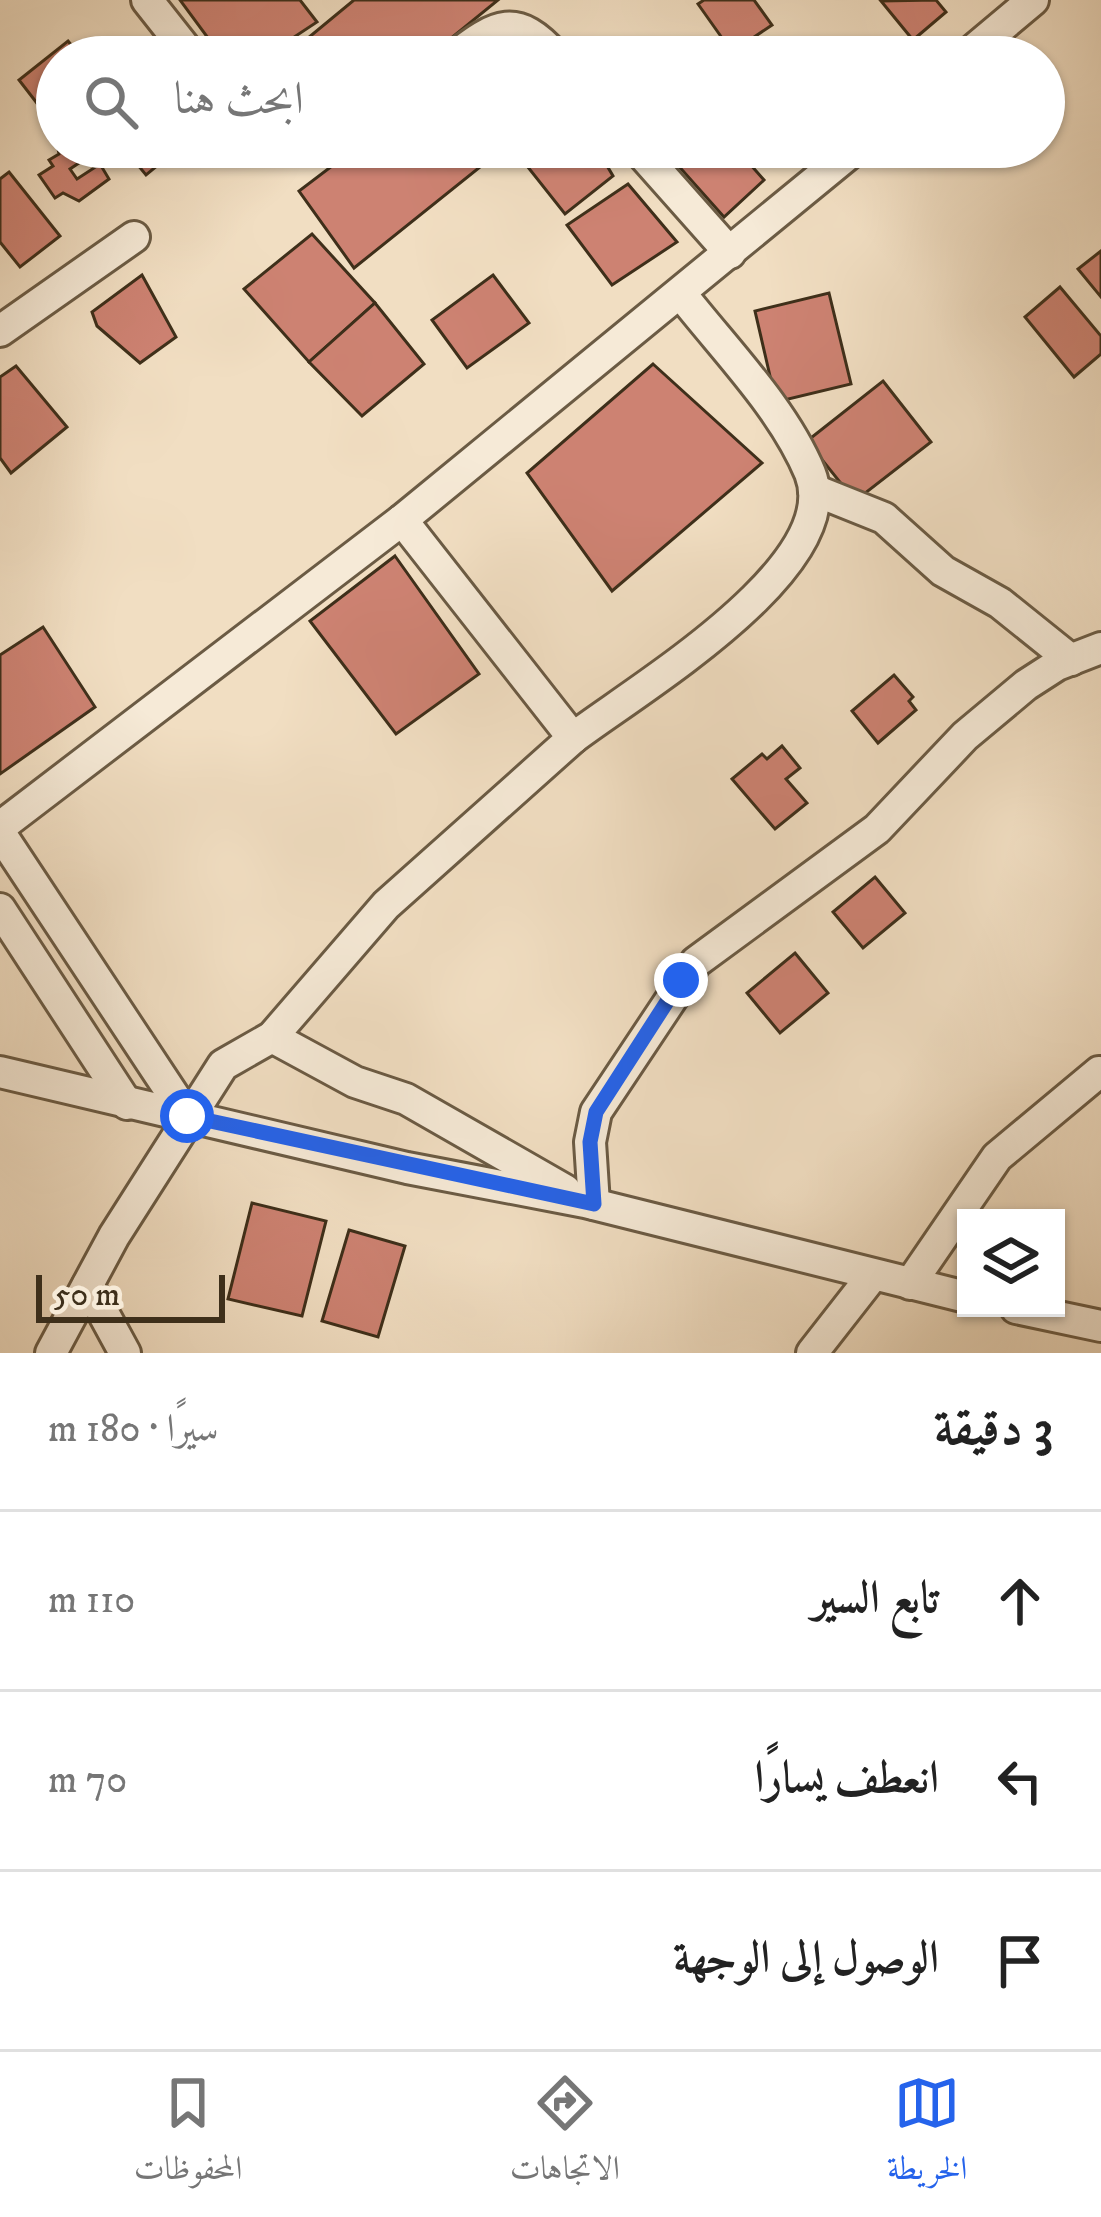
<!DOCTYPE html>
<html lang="ar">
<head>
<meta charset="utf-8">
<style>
	:root { --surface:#fff; --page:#f2f2f2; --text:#222; --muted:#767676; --line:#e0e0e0; --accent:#2563eb }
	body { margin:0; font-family:"IM FELL DW Pica",Amiri,serif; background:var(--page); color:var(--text); direction:rtl }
	.controls { position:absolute; right:36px; bottom:36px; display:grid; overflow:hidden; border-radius:0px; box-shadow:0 3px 9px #0004 }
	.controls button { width:108px; height:108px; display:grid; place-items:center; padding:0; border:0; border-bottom:3px solid var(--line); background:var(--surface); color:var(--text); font:60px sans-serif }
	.scale { position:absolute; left:36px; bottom:30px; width:189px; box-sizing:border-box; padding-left:12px; border:6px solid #3e2f1a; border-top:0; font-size:33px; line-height:42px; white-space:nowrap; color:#3e2f1a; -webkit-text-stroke:9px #f6ead7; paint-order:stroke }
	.stop { position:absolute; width:36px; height:36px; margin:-27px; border:9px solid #2563eb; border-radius:50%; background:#fff }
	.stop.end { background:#2563eb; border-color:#fff; box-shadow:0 3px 12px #0008 }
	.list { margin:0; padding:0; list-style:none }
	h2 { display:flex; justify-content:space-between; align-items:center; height:156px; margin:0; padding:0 48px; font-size:51px }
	h2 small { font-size:39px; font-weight:400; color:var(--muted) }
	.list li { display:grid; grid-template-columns:78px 1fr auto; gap:36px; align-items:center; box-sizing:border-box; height:180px; padding:0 48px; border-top:3px solid var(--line) }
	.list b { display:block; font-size:45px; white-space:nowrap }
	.list em { font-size:39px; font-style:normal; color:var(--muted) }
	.icon { flex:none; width:66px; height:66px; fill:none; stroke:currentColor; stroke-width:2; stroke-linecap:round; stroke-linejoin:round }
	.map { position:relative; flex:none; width:1101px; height:1353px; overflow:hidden; direction:ltr }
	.search { position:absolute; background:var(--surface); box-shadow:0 3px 9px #0004; left:36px; right:36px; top:36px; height:132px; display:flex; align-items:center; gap:30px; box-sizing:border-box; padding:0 42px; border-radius:66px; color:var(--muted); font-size:45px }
	.sheet { height:696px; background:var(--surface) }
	nav { display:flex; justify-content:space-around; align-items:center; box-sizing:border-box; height:168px; border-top:3px solid var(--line); background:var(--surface); font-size:33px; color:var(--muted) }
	nav a { display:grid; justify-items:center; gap:6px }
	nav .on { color:var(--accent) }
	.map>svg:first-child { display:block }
	.building { fill:#cd8272; stroke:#3e2f1a; stroke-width:3 }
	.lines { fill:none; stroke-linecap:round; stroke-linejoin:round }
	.street-casing { stroke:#6b5b44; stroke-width:36 }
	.street { stroke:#f6ead7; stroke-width:30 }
	.route { stroke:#2563eb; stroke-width:15 }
</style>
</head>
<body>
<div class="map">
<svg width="1101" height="1353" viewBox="0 0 1101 1353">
	<rect width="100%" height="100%" fill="#f1dec2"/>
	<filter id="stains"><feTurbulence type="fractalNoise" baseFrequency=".00167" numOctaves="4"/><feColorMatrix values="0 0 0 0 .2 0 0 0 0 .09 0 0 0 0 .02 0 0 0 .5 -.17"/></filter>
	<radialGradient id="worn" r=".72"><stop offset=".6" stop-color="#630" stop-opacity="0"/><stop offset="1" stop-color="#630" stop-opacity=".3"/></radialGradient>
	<!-- building -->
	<g class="building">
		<path d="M 180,0 L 300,0 L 317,22 L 264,57 L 222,57 Z"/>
		<path d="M 354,0 L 498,0 L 428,57 L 285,57 Z"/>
		<path d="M 704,0 L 754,0 L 772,25 L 732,52 L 698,4 Z"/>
		<path d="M 936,0 L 946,12 L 913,40 L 881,1 Z"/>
		<path d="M 68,41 L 81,57 L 57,57 L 57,114 L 50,120 L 19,80 Z"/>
		<path d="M 57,143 L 91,147 L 94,153 L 70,169 L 77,179 L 100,164 L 109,179 L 79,201 L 63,193 L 55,198 L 39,175 L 53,166 L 49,160 L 59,154 Z"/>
		<path d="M 123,147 L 180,147 L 146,175 Z"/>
		<path d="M 357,147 L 497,147 L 500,151 L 354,268 L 299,191 Z"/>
		<path d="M 512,147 L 596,147 L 613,176 L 565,214 Z"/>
		<path d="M 692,147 L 735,147 L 764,180 L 724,217 L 675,162 Z"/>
		<path d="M 9,172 L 60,236 L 20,267 L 0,242 L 0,179 Z"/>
		<path d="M 628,184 L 677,242 L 612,285 L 567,225 Z"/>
		<path d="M 312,234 L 375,303 L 309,362 L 244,289 Z"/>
		<path d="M 1101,251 L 1101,297 L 1078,269 Z"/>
		<path d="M 142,275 L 176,337 L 140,363 L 97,326 L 92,312 Z"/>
		<path d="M 493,275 L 529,323 L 467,368 L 432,320 Z"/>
		<path d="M 1060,287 L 1101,336 L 1101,354 L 1074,377 L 1025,317 Z"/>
		<path d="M 829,293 L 851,384 L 776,402 L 755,311 Z"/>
		<path d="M 375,303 L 424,364 L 362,416 L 309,362 Z"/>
		<path d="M 653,364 L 762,463 L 612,591 L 527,473 Z"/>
		<path d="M 16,366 L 67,427 L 11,473 L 0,458 L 0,377 Z"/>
		<path d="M 883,381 L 931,442 L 855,501 L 807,441 Z"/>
		<path d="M 395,556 L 479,674 L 396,734 L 310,621 Z"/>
		<path d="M 43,627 L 95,707 L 0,774 L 0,655 Z"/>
		<path d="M 894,675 L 913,697 L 909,701 L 916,710 L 878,743 L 852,711 Z"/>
		<path d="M 782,746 L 800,768 L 786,779 L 807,803 L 775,829 L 732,779 L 762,754 L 767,759 Z"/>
		<path d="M 875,877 L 905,913 L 863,948 L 833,912 Z"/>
		<path d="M 795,953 L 828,993 L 780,1033 L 747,993 Z"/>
		<path d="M 252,1203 L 326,1221 L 302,1316 L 228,1299 Z"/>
		<path d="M 349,1230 L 405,1246 L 378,1337 L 322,1321 Z"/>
	</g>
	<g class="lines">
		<!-- street casing -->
		<g class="street-casing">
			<g id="street">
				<path d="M 147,0 L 192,57"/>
				<path d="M 454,57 C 497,24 516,12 556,57"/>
				<path d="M 965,57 L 1033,0"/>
				<path d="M 636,147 L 730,253"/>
				<path d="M 0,331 L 134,237"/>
				<path d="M 814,490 L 884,518 L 943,571 L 1000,603 L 1071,660"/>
				<path d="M 573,738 C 636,690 847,566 810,473 C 783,408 725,350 682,295"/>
				<path d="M 0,827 L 402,520 L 857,147"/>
				<path d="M 0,833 L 187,1116"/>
				<path d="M 0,909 L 127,1104"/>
				<path d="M 272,1037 L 355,1082 L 406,1099 L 565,1190"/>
				<path d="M 0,1072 L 407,1168 L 585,1202 L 966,1297"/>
				<path d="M 594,1204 L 590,1142 L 596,1112 L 696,962 L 877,829 L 965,736 L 1026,685 L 1057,665 L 1101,648"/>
				<path d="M 910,1284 L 997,1157 L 1099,1072"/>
				<path d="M 88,1285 L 125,1353"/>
				<path d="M 1016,1308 L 1101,1326"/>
				<path d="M 51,1353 L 114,1236 L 223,1065 L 272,1037 L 386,905 L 573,738 L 402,520"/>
				<path d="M 812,1353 L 873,1275"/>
			</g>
		</g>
		<!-- street -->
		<use href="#street" class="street"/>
	</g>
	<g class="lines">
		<!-- route -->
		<path class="route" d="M 187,1116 L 594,1204 L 590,1142 L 596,1112 L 681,980"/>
	</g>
	<rect width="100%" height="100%" filter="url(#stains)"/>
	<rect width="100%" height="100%" fill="url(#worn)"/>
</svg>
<div class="controls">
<button><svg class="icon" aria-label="layers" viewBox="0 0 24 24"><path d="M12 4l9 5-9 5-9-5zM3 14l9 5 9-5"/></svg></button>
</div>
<div class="scale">50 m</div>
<div class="stop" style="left:187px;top:1116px"></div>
<div class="stop end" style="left:681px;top:980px"></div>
<div class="search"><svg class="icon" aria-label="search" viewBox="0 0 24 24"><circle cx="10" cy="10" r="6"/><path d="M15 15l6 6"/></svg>ابحث هنا</div>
</div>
<section class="sheet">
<h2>3 دقيقة<small>سيرًا · 180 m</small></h2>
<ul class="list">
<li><svg class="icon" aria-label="ahead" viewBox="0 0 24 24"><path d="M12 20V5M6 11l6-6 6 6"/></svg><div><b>تابع السير</b></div><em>110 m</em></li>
<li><svg class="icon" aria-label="left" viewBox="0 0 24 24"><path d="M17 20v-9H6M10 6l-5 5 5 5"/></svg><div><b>انعطف يسارًا</b></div><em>70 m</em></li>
<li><svg class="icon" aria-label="arrive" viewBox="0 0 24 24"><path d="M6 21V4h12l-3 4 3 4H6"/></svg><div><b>الوصول إلى الوجهة</b></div></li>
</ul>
</section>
<nav>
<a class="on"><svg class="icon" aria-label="map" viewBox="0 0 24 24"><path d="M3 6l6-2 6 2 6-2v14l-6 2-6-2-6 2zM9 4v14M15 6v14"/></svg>الخريطة</a>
<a><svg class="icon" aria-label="directions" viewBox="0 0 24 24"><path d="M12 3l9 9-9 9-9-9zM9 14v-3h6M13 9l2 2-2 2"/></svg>الاتجاهات</a>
<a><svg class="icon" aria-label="saved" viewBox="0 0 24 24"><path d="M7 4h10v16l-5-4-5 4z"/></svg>المحفوظات</a>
</nav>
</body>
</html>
